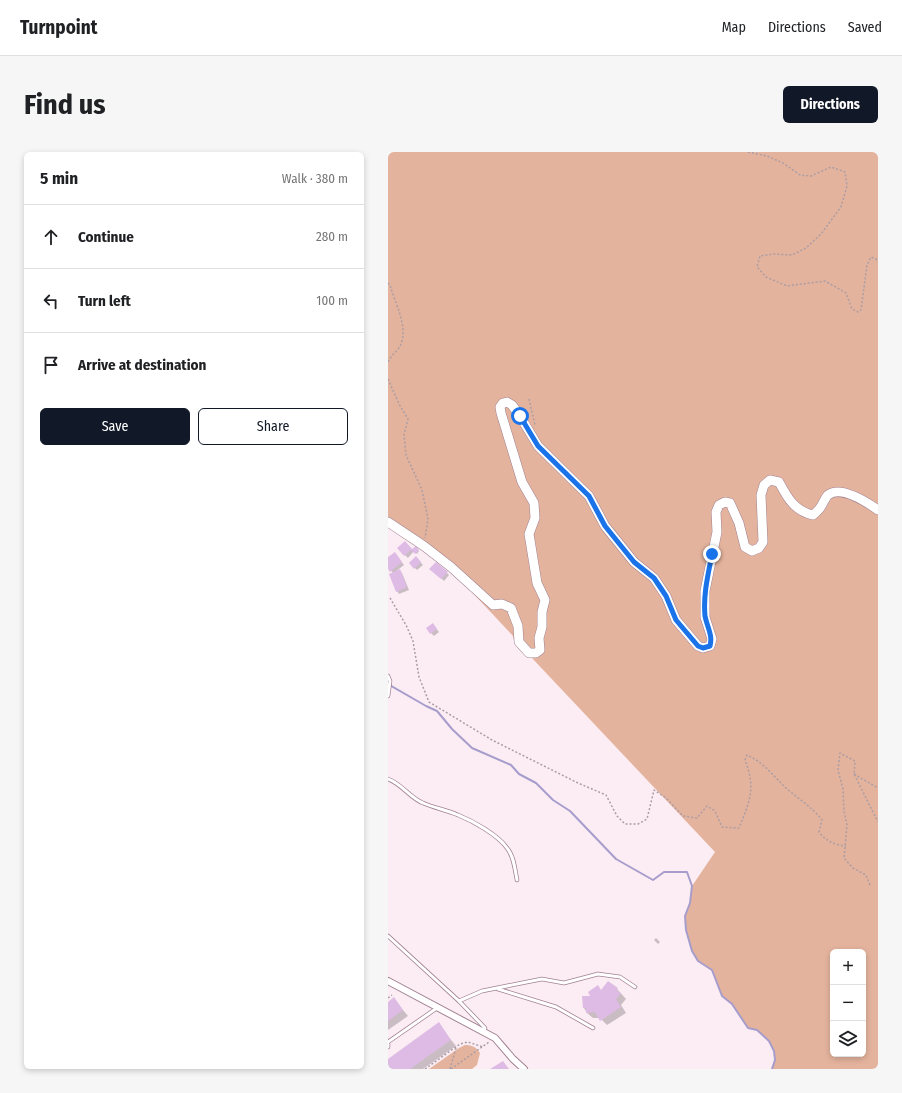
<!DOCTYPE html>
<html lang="en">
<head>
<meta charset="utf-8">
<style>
	:root { --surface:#fff; --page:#f6f6f6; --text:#202124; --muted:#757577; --line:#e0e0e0; --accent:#111827 }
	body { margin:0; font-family:"Fira Sans Condensed",sans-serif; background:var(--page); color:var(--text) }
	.controls { position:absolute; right:12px; bottom:12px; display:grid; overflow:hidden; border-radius:6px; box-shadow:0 2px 6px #0003 }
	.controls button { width:36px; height:36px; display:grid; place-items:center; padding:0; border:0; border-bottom:1px solid var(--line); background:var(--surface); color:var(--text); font:20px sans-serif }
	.stop { position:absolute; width:12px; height:12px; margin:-9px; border:3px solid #1a73e8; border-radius:50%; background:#fff }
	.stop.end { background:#1a73e8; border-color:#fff; box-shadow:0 1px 4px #0008 }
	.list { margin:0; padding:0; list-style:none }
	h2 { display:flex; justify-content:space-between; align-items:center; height:52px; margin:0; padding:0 16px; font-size:17px }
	h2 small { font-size:13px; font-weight:400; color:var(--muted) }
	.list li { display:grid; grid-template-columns:26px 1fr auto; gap:12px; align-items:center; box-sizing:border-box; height:64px; padding:0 16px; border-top:1px solid var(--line) }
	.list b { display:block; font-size:15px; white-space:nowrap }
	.list em { font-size:13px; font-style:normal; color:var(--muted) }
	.actions { display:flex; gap:8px; padding:12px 16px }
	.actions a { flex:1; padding:9px 0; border:1px solid var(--accent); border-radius:6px; text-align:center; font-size:14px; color:var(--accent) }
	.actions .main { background:var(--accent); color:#fff }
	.icon { flex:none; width:22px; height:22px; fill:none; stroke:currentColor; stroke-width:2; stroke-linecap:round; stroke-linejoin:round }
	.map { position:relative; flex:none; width:490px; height:917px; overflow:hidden; border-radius:6px }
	header { display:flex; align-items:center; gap:24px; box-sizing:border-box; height:56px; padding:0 20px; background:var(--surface); border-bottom:1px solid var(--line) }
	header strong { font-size:19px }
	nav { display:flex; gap:22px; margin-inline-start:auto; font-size:14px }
	.intro { display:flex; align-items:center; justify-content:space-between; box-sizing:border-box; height:96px; padding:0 24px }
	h1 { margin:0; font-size:28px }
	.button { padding:10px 18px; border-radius:6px; background:var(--accent); color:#fff; font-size:14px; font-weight:700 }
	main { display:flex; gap:24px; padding:0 24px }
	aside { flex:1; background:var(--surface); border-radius:6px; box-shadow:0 2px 6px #0003 }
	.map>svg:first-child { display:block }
	.green { fill:#e4b39d; fill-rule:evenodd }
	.shadow { fill:#0003 }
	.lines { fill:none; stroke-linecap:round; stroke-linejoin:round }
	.stream { stroke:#a69dcc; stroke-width:2 }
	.building { fill:#debbe4 }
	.lane-casing { stroke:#a18190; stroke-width:4.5 }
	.street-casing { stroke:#a18190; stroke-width:8 }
	.secondary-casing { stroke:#a18190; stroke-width:10 }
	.path { stroke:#ab9da3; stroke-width:1.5; stroke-dasharray:2 2; stroke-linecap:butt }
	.lane { stroke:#fff; stroke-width:3 }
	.street { stroke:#fff; stroke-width:6 }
	.secondary { stroke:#fff; stroke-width:9 }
	.route { stroke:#1a73e8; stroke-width:5 }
</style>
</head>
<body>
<header>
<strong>Turnpoint</strong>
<nav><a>Map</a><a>Directions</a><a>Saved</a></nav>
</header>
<div class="intro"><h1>Find us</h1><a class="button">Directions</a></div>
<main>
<aside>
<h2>5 min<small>Walk · 380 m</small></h2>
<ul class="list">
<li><svg class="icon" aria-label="ahead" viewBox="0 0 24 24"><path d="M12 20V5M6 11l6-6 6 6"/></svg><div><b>Continue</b></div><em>280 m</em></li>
<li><svg class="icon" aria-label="left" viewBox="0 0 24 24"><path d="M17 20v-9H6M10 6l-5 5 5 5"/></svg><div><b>Turn left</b></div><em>100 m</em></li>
<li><svg class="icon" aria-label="arrive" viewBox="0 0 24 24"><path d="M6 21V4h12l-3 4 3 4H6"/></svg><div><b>Arrive at destination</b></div></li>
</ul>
<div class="actions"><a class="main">Save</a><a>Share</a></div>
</aside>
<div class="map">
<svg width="490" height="917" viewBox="0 0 490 917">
	<rect width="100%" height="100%" fill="#fcedf4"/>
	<!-- green -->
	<g class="green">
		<path d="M 0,0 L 490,0 L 490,917 L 384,917 L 387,908 L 386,899 L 381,889 L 369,878 L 360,876 L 344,852 L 334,844 L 324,819 L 310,809 L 304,799 L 298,778 L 297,764 L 302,751 L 304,734 L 327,700 L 143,505 C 133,502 127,495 125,484 L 67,422 L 26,389 L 0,374 ZM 445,800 L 475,800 L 475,902 L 445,902 Z"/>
		<path d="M 77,893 C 84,893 88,895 92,901 L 89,913 L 84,917 L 41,917 L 71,896 Z"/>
	</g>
	<!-- shadow -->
	<g class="shadow">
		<path d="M 28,395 L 31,399 L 29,402 L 26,399 L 20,406 L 11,397 L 24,398 Z"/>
		<path d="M 9,404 L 16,413 L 7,420 L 12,419 L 14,421 L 21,438 L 11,442 L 9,439 L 5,421 L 0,415 L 0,407 Z"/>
		<path d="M 28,405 L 35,413 L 29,418 L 22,411 Z"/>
		<path d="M 45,419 L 59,421 L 61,423 L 56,429 Z"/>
		<path d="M 47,475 L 51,480 L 46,484 L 43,481 Z"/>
		<path d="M 268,786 L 272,790 L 270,792 L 266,788 Z"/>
		<path d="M 229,837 L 238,847 L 233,853 L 238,861 L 219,873 L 212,866 L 205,866 L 199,861 L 196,856 L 204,844 L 214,839 Z"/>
		<path d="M 6,847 L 20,864 L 0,878 L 0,851 Z"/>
		<path d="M 50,872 L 68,894 L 35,917 L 1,917 L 0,908 Z"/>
	</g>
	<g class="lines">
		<!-- stream -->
		<path class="stream" d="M 0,532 L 38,554 L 49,559 L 64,577 L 84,596 L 123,613 L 131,622 L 148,631 L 165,648 L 182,659 L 228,707 L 265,728 L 276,720 L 299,720 L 304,734 L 302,751 L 297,764 L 298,778 L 304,799 L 310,809 L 324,818 L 334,844 L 344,852 L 360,876 L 369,878 L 381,889 L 386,899 L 387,908 L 384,917"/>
	</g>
	<!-- building -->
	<g class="building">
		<path d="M 17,389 L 24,397 L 28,394 L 31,398 L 27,402 L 23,398 L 16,404 L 9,396 Z"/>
		<path d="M 7,400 L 14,410 L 2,420 L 0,417 L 0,405 Z"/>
		<path d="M 28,404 L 33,410 L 26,417 L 21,411 Z"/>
		<path d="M 48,410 L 60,420 L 53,427 L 41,417 Z"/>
		<path d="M 12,417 L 19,435 L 8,440 L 1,422 Z"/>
		<path d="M 45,471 L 49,477 L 42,482 L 38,476 Z"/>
		<path d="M 220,829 L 230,836 L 228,838 L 233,841 L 228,847 L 233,855 L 212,869 L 207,860 L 198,861 L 198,856 L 195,856 L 194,844 L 202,844 L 200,840 L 210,833 L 213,838 Z"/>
		<path d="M 6,845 L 15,858 L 0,869 L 0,850 Z"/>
		<path d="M 51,870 L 63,888 L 22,917 L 0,917 L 0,907 Z"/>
		<path d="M 115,909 L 121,917 L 102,917 Z"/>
	</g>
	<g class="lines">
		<!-- lane casing -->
		<g class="lane-casing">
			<g id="lane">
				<path d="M 0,524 L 2,529 L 0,544"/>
				<path d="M 0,627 C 14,632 22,646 35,651 C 46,656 59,658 70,663 C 85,669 110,683 119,696 C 126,704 127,718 129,728"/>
				<path d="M 0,784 L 71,849"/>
				<path d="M 110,837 L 168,855 L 205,876"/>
				<path d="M 95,880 L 97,876 L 71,849 L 94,839 L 154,827 L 176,831 L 210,822 L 232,825 L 247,835"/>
				<path d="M 0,890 L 49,856"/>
				<path d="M 0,892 L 0,895"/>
			</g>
		</g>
		<!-- street casing -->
		<g class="street-casing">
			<path id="street" d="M 0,829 L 107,886 L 125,907 L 136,917"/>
		</g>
		<!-- secondary casing -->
		<g class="secondary-casing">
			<path id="secondary" d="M 0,370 L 36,394 L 63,415 L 105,453 L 114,452 L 123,456 L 130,474 L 131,490 L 141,501 L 148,501 L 152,498 L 151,486 L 154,475 L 154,460 L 157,448 L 149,431 L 141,382 L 147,366 L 146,351 L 134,330 L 113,261 L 112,255 L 115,251 L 119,250 L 124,253 L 132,264 L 150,294 L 201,344 L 217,374 L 246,410 L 266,426 L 278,444 L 288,468 L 310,494 L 315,496 L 322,494 L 324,487 L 317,465 L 317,439 L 329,380 L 328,360 L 331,353 L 337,350 L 342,351 L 351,371 L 357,395 L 364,399 L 371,396 L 375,390 L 373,343 L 376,333 L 382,328 L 391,330 C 399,345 406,359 425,363 C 427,361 430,359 432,356 C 435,352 437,346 440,343 C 453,333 480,351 490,358"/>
		</g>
		<!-- path -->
		<g class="path">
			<path d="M 360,0 L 379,4 L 395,11 L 412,23 L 423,24 L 443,15 L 457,20 L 459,34 L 453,55 L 433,82 L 418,96 L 404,103 L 386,102 L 372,104 L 369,115 L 378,125 L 399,134 L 437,129 L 458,141 L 464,157 L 470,160 L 473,158 L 479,113 L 483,105 L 488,107 L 490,110"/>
			<path d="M 0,131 L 2,133 C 7,151 20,174 13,192 C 11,198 3,203 0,210"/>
			<path d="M 0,227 L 11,252 L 20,267 L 16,283 L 18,303 L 34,338 L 40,367 L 37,386"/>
			<path d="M 141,247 L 147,273"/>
			<path d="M 2,446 L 18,473 L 25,489 L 31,525 L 41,550 L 104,588 L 190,631 L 218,643 L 229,664 L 237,672 L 250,672 L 259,667 L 266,638 L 278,646 L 295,664 L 309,666 L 319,654 L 327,659 L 334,675 L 351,676 C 362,649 368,636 357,608 L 359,603 C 377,611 385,624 399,637 C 411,647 424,655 434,668 L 431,680 C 438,689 446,693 458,694"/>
			<path d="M 466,622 L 490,636"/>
			<path d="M 482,733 L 478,723 L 465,716 L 456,706 L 459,673 L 456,659 L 455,637 L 450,618 L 452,601 L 467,609 L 466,622 L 490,670"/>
			<path d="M 0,846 L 4,843"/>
			<path d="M 37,917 L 72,892 L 80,890 L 95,895"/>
			<path d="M 62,917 L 68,896"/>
			<path d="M 63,917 L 101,890"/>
		</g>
		<!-- lane -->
		<use href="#lane" class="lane"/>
		<!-- street -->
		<use href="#street" class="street"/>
		<!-- secondary -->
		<use href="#secondary" class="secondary"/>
	</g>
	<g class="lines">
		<!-- route -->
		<path class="route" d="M 132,264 L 150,294 L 201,344 L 217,374 L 246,410 L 266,426 L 278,444 L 288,468 L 310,494 L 315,496 L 322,494 C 325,483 319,475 317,464 C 315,443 320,423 324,402"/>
	</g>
</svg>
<div class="controls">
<button>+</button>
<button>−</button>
<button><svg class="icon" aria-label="layers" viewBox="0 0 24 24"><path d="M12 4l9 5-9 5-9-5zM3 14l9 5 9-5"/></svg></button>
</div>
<div class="stop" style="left:132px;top:264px"></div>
<div class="stop end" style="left:324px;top:402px"></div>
</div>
</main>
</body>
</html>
